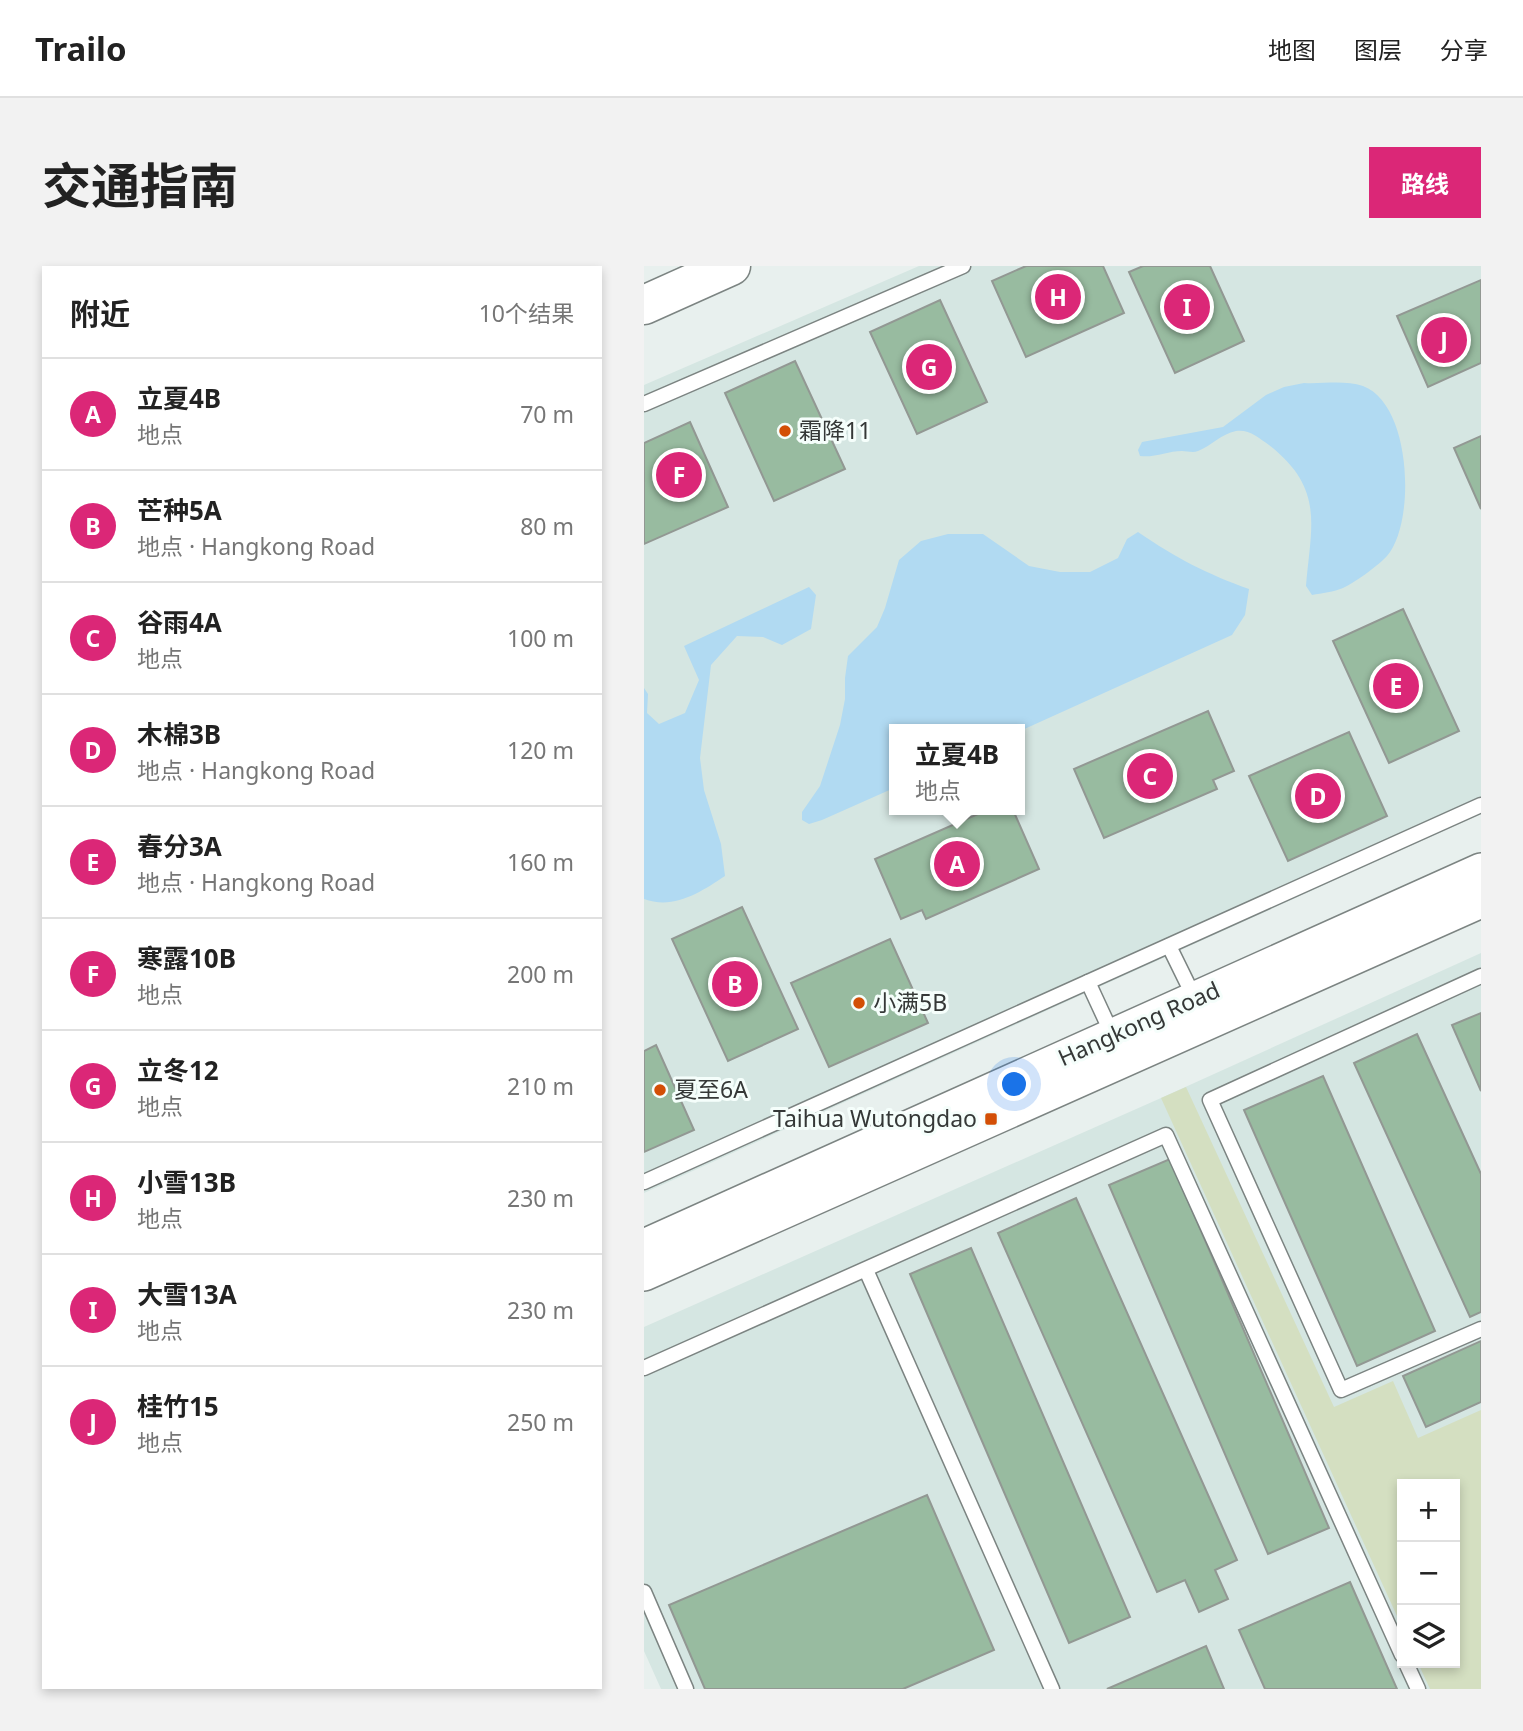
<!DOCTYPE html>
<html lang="zh">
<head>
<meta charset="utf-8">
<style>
	:root { --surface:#fff; --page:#f2f2f2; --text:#222; --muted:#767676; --line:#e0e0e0; --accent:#db2777 }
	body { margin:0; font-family:"Noto Sans","Noto Sans SC",sans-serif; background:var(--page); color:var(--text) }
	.controls { position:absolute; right:21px; bottom:21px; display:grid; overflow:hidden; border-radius:0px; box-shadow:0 4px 10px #0003 }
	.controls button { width:63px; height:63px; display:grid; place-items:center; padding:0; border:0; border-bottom:2px solid var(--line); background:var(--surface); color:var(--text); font:35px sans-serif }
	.you { position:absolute; left:371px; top:819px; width:24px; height:24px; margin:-18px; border:5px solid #fff; border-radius:50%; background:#1a73e8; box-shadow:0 0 0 10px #1a73e833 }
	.badge { display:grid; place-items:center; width:46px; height:46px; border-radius:50%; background:var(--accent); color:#fff; font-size:23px; font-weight:700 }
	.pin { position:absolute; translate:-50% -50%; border:4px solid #fff; box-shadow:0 2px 7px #0006 }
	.popup { position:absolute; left:245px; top:458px; width:136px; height:91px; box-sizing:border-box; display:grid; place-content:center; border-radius:0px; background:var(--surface); filter:drop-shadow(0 2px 5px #0005); font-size:23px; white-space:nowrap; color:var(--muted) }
	.popup b { font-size:26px; color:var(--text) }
	.popup::after { content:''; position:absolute; left:50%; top:100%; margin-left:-14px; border:14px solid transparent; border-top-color:var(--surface) }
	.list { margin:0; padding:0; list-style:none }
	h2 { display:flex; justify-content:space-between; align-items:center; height:91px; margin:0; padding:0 28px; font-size:30px }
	h2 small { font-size:23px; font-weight:400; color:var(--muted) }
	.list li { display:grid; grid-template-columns:46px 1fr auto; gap:21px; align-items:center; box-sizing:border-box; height:112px; padding:0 28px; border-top:2px solid var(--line) }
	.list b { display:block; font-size:26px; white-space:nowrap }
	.list p { margin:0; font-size:23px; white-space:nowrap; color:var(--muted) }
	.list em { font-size:23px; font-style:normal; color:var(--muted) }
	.icon { flex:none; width:38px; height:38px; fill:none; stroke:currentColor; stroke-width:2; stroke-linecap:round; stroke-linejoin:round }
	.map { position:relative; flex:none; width:837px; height:1423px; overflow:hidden; border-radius:0px }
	header { display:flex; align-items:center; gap:42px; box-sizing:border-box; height:98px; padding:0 35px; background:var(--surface); border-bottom:2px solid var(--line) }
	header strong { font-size:33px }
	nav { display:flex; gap:38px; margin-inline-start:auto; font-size:24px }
	.intro { display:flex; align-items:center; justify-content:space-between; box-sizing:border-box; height:168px; padding:0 42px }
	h1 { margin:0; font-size:49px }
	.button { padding:18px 32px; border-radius:0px; background:var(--accent); color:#fff; font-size:24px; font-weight:700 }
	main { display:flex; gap:42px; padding:0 42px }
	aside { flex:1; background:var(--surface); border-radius:0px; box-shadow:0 4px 10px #0003 }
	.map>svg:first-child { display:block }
	.built { fill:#d5e6e2; fill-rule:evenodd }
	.green { fill:#d4dfc1 }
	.water { fill:#b1daf2 }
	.building { fill:#98bba0; stroke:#929893; stroke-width:2 }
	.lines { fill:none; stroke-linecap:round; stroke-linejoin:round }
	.service-casing { stroke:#7c8482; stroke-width:17 }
	.tertiary-casing { stroke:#7c8482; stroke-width:36 }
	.motorway-casing { stroke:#7c8482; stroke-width:41 }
	.service { stroke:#fff; stroke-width:14 }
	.tertiary { stroke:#fff; stroke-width:33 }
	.motorway { stroke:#fff; stroke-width:38 }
	.poi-dot { fill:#d34f06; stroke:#f5fefb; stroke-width:2.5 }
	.labels { text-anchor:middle; stroke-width:6; stroke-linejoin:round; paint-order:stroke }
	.poi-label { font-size:23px; fill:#353837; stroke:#f5fefb; text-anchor:start }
	.street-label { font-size:23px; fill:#353837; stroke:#f5fefb }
</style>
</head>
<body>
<header>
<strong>Trailo</strong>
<nav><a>地图</a><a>图层</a><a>分享</a></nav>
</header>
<div class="intro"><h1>交通指南</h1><a class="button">路线</a></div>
<main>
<aside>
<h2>附近<small>10个结果</small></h2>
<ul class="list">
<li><span class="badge">A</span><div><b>立夏4B</b><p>地点</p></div><em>70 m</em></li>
<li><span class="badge">B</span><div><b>芒种5A</b><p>地点 · Hangkong Road</p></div><em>80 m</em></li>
<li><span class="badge">C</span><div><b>谷雨4A</b><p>地点</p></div><em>100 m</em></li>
<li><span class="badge">D</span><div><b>木棉3B</b><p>地点 · Hangkong Road</p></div><em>120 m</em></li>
<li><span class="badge">E</span><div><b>春分3A</b><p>地点 · Hangkong Road</p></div><em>160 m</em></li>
<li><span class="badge">F</span><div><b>寒露10B</b><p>地点</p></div><em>200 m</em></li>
<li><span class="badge">G</span><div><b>立冬12</b><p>地点</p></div><em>210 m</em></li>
<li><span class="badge">H</span><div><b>小雪13B</b><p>地点</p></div><em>230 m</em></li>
<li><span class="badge">I</span><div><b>大雪13A</b><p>地点</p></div><em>230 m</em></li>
<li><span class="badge">J</span><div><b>桂竹15</b><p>地点</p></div><em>250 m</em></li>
</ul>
</aside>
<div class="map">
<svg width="837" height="1423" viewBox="0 0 837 1423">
	<rect width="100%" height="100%" fill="#e8f0ee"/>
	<!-- built -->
	<g class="built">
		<path d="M 275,0 L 837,0 L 837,548 L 0,927 L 0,119 ZM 250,463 L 376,463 L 376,544 L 250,544 Z"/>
		<path d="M 837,687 L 837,1423 L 17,1423 L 0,1385 L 0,1061 L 517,832 ZM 758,1218 L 811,1218 L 811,1397 L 758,1397 Z"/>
	</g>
	<!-- green -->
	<path class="green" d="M 542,821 L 690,1141 L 749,1115 L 774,1172 L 837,1144 L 837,1423 L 786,1423 L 774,1397 L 811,1397 L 811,1218 L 758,1218 L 758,1361 L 517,832 Z"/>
	<!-- water -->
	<g class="water">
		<path d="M 660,117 C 679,118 701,114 719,120 C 768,138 772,257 743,290 C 735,299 709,318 699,322 C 690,326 678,327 668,329 L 662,320 C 667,259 681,223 625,179 C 615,172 605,163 592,165 C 577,168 567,180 554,185 C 549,187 543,185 538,185 C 524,185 510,192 496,190 L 494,184 L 498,176 L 579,161 L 622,129 L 640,121 Z"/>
		<path d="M 494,266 C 532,292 563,308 605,323 L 601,349 L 588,369 L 376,465 L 250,463 L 250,522 L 178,554 L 165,558 L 158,554 L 158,546 L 176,520 L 196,459 L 201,433 L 201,412 L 204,390 L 233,361 L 241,342 L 255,294 L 277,275 L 304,268 L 339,268 L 385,300 L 416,306 L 446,306 L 474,292 L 483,273 Z"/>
		<path d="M 165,321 L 172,329 L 167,363 L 138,379 L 119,371 L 93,370 L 67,399 L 56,492 L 60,524 L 77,578 L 81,610 C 57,626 30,644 0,633 L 0,422 L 4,428 L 3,447 L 15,458 L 41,447 L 55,414 L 40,380 Z"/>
	</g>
	<!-- building -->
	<g class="building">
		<path d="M 382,0 L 459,0 L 480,47 L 382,91 L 348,15 Z"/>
		<path d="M 499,0 L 566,0 L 600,75 L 531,107 L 485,6 Z"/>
		<path d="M 837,14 L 837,97 L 784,121 L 753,50 Z"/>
		<path d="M 296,34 L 343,136 L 273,168 L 226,66 Z"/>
		<path d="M 151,95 L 201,203 L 130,235 L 81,127 Z"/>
		<path d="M 46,156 L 84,241 L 0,278 L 0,177 Z"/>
		<path d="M 837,170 L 837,243 L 810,182 Z"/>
		<path d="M 759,343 L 815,465 L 745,497 L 689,375 Z"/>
		<path d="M 564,445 L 590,505 L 569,514 L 573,523 L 460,572 L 430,503 Z"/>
		<path d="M 705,466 L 743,550 L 644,595 L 605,510 Z"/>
		<path d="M 343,544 L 369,544 L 395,603 L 282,653 L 278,644 L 257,653 L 231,593 Z"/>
		<path d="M 98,641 L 154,763 L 84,795 L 28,673 Z"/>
		<path d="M 246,673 L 284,757 L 185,801 L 147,717 Z"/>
		<path d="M 837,747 L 837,825 L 808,759 Z"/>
		<path d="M 773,768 L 837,908 L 837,1046 L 826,1051 L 710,797 Z"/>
		<path d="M 12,779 L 50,864 L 0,886 L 0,785 Z"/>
		<path d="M 679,810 L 791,1065 L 713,1100 L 600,844 Z"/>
		<path d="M 526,893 L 685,1262 L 624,1288 L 465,919 Z"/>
		<path d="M 432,932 L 593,1294 L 571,1304 L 584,1333 L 555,1346 L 541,1314 L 513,1326 L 354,967 Z"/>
		<path d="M 327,982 L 486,1351 L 425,1377 L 266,1008 Z"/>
		<path d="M 837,1075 L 837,1136 L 782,1161 L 759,1110 Z"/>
		<path d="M 283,1229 L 350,1384 L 259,1423 L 61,1423 L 25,1339 Z"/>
		<path d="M 706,1316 L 753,1423 L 621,1423 L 595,1364 Z"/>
		<path d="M 562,1380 L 580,1423 L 463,1423 Z"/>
	</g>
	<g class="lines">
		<!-- service casing -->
		<g class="service-casing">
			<g id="service">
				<path d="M 0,138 L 319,0"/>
				<path d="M 525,680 L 551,733"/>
				<path d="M 837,710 L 566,834 L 697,1124 L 837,1063"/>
				<path d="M 444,716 L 469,770"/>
				<path d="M 0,916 L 837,539"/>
				<path d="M 222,1004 L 408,1423"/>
				<path d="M 0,1102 L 522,869 L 758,1389"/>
				<path d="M 0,1326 L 42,1423"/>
				<path d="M 762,1397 L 774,1423"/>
			</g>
		</g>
		<!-- tertiary casing -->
		<g class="tertiary-casing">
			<g id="tertiary">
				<path d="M 0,980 L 837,604"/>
				<path d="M 0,1008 L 837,635"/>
			</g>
		</g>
		<!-- motorway casing -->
		<g class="motorway-casing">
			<path id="motorway" d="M 0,39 L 87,0"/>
		</g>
		<!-- service -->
		<use href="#service" class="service"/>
		<!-- tertiary -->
		<use href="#tertiary" class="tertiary"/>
		<!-- motorway -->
		<use href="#motorway" class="motorway"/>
	</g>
	<!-- markers -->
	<g class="poi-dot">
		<circle cx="141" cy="165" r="7"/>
		<circle cx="215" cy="737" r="7"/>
		<circle cx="16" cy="824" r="7"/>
		<rect x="340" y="846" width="14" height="14" rx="3.5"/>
	</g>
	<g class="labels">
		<!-- poi labels -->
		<g class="poi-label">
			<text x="155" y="173">霜降11</text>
			<text x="229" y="745">小满5B</text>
			<text x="30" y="832">夏至6A</text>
			<text x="333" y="861" text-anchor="end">Taihua Wutongdao</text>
		</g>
		<!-- street labels -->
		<g class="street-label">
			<text transform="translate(495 758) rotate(-24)" y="8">Hangkong Road</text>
		</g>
	</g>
</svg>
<div class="controls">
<button>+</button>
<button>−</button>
<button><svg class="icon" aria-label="layers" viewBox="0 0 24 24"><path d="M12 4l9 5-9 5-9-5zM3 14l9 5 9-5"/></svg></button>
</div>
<div class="you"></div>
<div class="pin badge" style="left:313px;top:598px">A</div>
<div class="popup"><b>立夏4B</b>地点</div>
<div class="pin badge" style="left:91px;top:718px">B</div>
<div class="pin badge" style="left:506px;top:510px">C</div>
<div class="pin badge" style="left:674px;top:530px">D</div>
<div class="pin badge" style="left:752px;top:420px">E</div>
<div class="pin badge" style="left:35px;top:209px">F</div>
<div class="pin badge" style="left:285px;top:101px">G</div>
<div class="pin badge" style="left:414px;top:31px">H</div>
<div class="pin badge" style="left:543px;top:41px">I</div>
<div class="pin badge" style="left:800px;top:74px">J</div>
</div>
</main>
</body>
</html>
